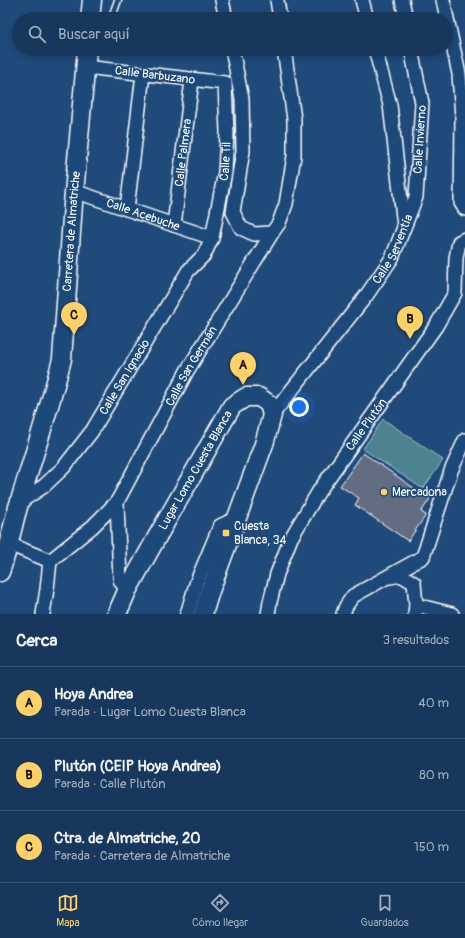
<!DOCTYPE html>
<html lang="es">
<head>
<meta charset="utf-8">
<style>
	:root { --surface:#17385c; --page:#244365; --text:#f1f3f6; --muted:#9eacbb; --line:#365272; --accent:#ffd166 }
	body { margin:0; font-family:Pangolin,sans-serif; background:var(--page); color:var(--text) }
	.you { position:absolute; left:299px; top:407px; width:14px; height:14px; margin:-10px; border:3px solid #fff; border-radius:50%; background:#1a73e8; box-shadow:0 0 0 6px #1a73e833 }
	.badge { display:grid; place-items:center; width:26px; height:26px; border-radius:50%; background:var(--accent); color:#111; font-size:13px; font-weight:700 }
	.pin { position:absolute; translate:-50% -33px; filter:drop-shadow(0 1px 2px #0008) }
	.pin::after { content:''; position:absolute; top:21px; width:14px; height:12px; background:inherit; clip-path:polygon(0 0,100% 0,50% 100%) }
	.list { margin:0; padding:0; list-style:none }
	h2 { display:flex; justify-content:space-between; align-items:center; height:52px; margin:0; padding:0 16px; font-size:17px }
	h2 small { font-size:13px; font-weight:400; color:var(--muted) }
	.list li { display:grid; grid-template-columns:26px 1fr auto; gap:12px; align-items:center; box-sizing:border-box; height:72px; padding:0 16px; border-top:1px solid var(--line) }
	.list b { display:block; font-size:15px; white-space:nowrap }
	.list p { margin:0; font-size:13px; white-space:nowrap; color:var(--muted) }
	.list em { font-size:13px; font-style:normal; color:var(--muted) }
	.icon { flex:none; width:22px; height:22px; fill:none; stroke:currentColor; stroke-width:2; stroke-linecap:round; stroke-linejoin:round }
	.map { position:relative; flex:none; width:465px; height:614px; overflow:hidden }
	.search { position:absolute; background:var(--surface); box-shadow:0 2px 6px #0003; left:12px; right:12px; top:12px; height:44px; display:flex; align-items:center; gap:10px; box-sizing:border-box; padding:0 14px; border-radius:22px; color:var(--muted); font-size:15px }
	.sheet { height:268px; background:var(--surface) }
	nav { display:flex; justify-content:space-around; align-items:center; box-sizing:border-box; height:56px; border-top:1px solid var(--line); background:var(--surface); font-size:11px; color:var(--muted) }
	nav a { display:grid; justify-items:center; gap:2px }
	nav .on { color:var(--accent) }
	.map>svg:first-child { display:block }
	.green { fill:#4d828f; stroke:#a6c0c7 }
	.building { fill:#636d82; stroke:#fff }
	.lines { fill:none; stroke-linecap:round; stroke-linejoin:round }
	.lane-casing { stroke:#fff; stroke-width:9 }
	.street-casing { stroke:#fff; stroke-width:16 }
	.secondary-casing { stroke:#fff; stroke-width:21 }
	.lane { stroke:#1f4a7a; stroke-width:6 }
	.street { stroke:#1f4a7a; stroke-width:13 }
	.secondary { stroke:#1f4a7a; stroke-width:18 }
	.poi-dot { fill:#ffd166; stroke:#1f4a7a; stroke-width:1.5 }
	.labels { text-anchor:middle; stroke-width:3.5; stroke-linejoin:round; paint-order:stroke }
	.street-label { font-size:12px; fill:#fff; stroke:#1f4a7a }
	.poi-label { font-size:12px; fill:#fff; stroke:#1f4a7a; text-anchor:start }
</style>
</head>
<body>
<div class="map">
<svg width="465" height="614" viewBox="0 0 465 614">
	<rect width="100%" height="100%" fill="#1f4a7a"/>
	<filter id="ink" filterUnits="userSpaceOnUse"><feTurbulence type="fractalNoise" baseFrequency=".025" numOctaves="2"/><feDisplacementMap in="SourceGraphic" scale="8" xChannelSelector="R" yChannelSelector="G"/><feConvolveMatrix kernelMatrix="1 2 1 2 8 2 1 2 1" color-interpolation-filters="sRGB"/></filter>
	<g filter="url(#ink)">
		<!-- green -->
		<path class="green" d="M 383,419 L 443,460 L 423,489 L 363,449 Z"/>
		<!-- building -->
		<path class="building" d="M 363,453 L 430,499 L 421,512 L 426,515 L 408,541 L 355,505 L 359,498 L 340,486 Z"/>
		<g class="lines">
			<!-- lane casing -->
			<g class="lane-casing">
				<path id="lane" d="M 110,19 L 112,17 L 118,0"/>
			</g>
			<!-- street casing -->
			<g class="street-casing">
				<g id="street">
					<path d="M 222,0 L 226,19"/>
					<path d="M 277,0 L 280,19"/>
					<path d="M 362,0 L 367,19"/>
					<path d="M 402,0 L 406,19"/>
					<path d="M 443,0 L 459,74 L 462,117 L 461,203 L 465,209"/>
					<path d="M 232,49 L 242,99 L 243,151 L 233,212 L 241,228 L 254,234 L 272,233"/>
					<path d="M 375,49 L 390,105 L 404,226"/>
					<path id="s1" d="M 74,191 L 212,238"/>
					<path d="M 127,209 L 143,74"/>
					<path id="s2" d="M 174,225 L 192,80"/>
					<path id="s3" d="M 272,415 L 366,296 L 392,258 L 416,197 L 422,103 L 411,49"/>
					<path id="s4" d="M 20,502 L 44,486 L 64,467 L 92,431 L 188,271 L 204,255 L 212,238 L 225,172 L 227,133 L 225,83 L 85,67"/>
					<path d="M 9,544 L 50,561"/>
					<path d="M 50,561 L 92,527 L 117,502"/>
					<path d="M 390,577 L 401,575 L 414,583 L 416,605 L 415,614"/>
					<path id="s5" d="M 127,591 L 120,580 L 117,502 L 187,371 L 272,233 L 279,223 L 286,204 L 294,156 L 294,119 L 284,49"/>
					<path d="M 416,605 L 452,614"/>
					<path d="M 43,614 L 47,589 L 50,561"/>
					<path d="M 187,614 L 197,581 L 220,526 L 237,518"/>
					<path id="s6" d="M 268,614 L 270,602 L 277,574 L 291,538 L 319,491 L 436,326 L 455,293 L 456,258 L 459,242 L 465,239"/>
					<path d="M 343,614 L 346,606 L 353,596 L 423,557 L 451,471 L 465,440"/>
				</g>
			</g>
			<!-- secondary casing -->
			<g class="secondary-casing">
				<g id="secondary">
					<path d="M 90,19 L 92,0"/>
					<path id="s7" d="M 0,572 C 7,553 11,533 16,514 C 31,462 49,411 62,359 L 73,204 L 87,49"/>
					<path id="s8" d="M 117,614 L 127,591 L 157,537 L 232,406 L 246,397 L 259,397 L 269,404 L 272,415 L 264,444 L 210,591 L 203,614"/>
				</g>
			</g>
			<!-- lane -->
			<use href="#lane" class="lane"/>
			<!-- street -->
			<use href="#street" class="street"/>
			<!-- secondary -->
			<use href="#secondary" class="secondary"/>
		</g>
	</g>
	<!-- markers -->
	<g class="poi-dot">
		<circle cx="384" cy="492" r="4"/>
		<rect x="222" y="529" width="8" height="8" rx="2"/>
	</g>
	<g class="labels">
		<!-- street labels -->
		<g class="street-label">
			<text transform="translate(155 75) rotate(7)" y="4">Calle Barbuzano</text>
			<text dy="4" stroke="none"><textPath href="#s3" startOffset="321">Calle Invierno</textPath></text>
			<text dy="4" stroke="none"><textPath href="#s2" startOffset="73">Calle Palmera</textPath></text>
			<text dy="4" stroke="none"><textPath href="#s4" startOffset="408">Calle Til</textPath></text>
			<text dy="4" stroke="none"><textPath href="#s1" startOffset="73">Calle Acebuche</textPath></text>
			<text dy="4" stroke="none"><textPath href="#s7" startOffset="350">Carretera de Almatriche</textPath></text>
			<text dy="4" stroke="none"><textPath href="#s3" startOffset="206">Calle Serventía</textPath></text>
			<text dy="4" stroke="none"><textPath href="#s5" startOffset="246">Calle San Germán</textPath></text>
			<text dy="4" stroke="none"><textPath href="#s4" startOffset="165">Calle San Ignacio</textPath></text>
			<text dy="4" stroke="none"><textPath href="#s6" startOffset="216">Calle Plutón</textPath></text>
			<text dy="4" stroke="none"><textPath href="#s8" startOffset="164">Lugar Lomo Cuesta Blanca</textPath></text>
		</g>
		<!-- poi labels -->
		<g class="poi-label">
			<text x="392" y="496">Mercadona</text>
			<text x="234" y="530">Cuesta<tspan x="234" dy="14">Blanca, 34</tspan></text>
		</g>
	</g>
</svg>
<div class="you"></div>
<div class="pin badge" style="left:243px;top:385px">A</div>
<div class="pin badge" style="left:410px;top:339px">B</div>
<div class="pin badge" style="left:74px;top:335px">C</div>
<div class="search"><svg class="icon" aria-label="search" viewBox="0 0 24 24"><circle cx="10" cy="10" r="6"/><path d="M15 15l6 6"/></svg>Buscar aquí</div>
</div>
<section class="sheet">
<h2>Cerca<small>3 resultados</small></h2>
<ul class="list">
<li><span class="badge">A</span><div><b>Hoya Andrea</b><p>Parada · Lugar Lomo Cuesta Blanca</p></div><em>40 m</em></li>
<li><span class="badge">B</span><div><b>Plutón (CEIP Hoya Andrea)</b><p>Parada · Calle Plutón</p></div><em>80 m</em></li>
<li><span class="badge">C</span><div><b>Ctra. de Almatriche, 20</b><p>Parada · Carretera de Almatriche</p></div><em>150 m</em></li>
</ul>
</section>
<nav>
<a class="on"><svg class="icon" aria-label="map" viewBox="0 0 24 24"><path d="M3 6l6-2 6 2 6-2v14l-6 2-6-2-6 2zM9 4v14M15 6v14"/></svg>Mapa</a>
<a><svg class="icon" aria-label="directions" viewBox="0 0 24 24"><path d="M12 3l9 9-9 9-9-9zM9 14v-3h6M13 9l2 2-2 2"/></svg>Cómo llegar</a>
<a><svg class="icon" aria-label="saved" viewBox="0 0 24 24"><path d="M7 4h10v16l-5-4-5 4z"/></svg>Guardados</a>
</nav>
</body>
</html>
